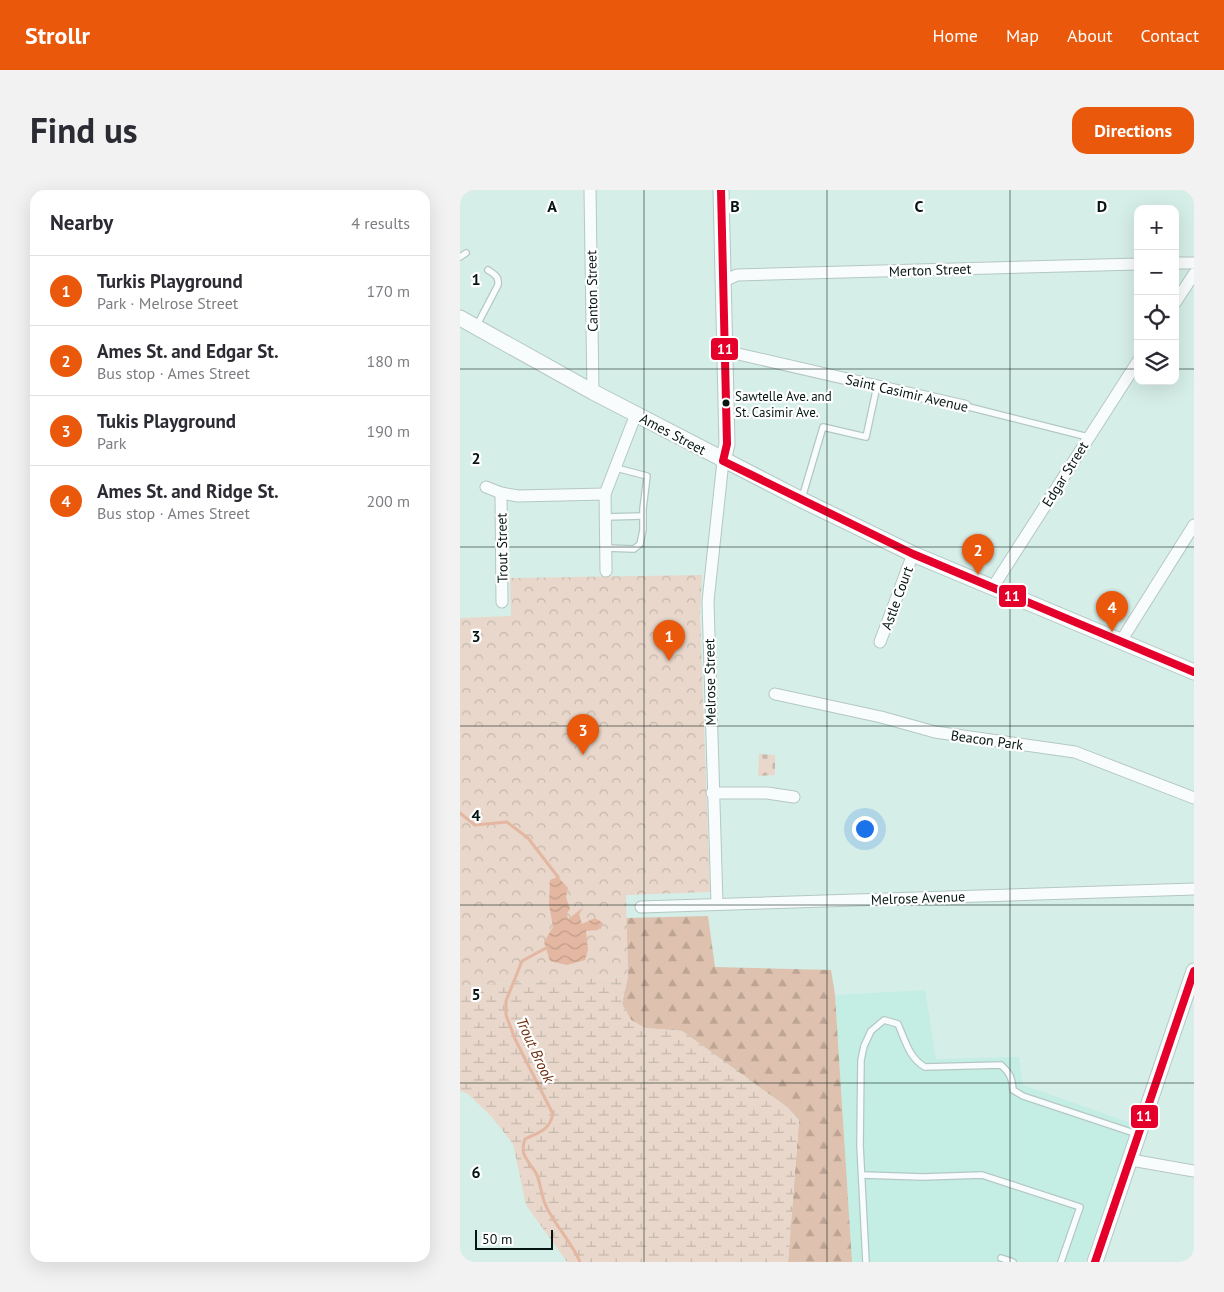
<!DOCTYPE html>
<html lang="en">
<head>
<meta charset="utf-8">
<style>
	:root { --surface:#fff; --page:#f2f2f3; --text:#2b2b33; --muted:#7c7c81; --line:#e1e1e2; --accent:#ea580c }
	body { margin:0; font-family:"PT Sans",sans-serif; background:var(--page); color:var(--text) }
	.controls { position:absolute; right:15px; top:15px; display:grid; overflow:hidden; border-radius:10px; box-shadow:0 5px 20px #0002 }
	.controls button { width:45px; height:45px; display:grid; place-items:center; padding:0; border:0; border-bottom:1px solid var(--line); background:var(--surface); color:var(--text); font:25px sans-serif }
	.scale { position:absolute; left:15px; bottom:12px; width:78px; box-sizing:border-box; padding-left:5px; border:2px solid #051612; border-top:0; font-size:14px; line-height:18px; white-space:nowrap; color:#051612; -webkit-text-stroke:4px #fff; paint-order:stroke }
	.you { position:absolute; left:404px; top:638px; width:18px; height:18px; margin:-12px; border:4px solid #fff; border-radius:50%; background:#1a73e8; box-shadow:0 0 0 8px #1a73e833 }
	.badge { display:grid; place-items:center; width:32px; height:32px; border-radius:50%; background:var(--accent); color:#fff; font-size:16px; font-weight:700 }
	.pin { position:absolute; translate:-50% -41px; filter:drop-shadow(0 1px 2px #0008) }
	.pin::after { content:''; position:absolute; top:26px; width:18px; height:15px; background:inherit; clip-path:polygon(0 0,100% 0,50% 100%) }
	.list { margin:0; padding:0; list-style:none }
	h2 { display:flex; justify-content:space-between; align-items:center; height:65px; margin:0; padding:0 20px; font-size:21px }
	h2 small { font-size:16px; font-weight:400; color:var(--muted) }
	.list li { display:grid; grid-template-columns:32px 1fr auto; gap:15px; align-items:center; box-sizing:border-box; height:70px; padding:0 20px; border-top:1px solid var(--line) }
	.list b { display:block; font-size:19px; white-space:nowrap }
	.list p { margin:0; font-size:16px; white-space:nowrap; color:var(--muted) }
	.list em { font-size:16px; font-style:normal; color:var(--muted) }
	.icon { flex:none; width:28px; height:28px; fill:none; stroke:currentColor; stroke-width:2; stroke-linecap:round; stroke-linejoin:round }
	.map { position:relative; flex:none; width:734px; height:1072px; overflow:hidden; border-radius:15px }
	header { display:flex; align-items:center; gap:30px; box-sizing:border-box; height:70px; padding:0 25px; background:var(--accent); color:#fff }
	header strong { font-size:24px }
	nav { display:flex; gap:28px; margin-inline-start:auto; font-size:18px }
	.intro { display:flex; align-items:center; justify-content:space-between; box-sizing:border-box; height:120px; padding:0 30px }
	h1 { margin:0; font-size:35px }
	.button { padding:12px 22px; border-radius:15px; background:var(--accent); color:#fff; font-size:18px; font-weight:700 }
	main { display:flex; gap:30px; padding:0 30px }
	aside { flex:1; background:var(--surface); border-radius:15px; box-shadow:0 5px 20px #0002 }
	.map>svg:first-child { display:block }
	.built { fill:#c4ede3 }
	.forest { fill:url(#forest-firs) }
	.wetland { fill:url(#wetland-marsh) }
	.cemetery { fill:url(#cemetery-stones) }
	.park { fill:url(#park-crowns) }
	.water { fill:url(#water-waves) }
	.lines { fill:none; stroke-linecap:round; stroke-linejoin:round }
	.stream { stroke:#e3b7a1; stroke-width:3 }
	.lane-casing { stroke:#b4c8c3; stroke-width:8 }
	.street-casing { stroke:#b4c8c3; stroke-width:13 }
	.secondary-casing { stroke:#b4c8c3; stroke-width:17 }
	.lane { stroke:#f9fcfc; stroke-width:5.5 }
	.street { stroke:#f9fcfc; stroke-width:11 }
	.secondary { stroke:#f9fcfc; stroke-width:15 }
	.bus-1-casing { stroke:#fff; stroke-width:11 }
	.bus-1 { stroke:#e4002b; stroke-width:8 }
	.grid { fill:none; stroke:#051612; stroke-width:1; stroke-opacity:0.55 }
	.bus-dot { fill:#051612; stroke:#fff; stroke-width:2 }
	.labels { text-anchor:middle; stroke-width:4.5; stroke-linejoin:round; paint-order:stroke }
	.bus-label { font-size:13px; fill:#051612; stroke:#fff; text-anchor:start }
	.street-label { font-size:14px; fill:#051612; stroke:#fff }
	.water-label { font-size:15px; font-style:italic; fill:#6f2f0f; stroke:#fff }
	.grid-label { font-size:16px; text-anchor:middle; font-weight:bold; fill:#051612; stroke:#fff; stroke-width:4.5; stroke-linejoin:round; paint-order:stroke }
	.line-badge { stroke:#fff; stroke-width:2 }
	.badge-label { font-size:14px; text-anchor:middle; font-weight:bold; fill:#fff }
</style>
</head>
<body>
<header>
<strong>Strollr</strong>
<nav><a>Home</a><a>Map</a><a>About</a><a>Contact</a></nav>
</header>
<div class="intro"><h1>Find us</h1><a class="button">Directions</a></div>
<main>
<aside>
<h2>Nearby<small>4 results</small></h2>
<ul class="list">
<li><span class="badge">1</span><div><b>Turkis Playground</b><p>Park · Melrose Street</p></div><em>170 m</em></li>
<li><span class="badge">2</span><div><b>Ames St. and Edgar St.</b><p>Bus stop · Ames Street</p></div><em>180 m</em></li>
<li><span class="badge">3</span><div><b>Tukis Playground</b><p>Park</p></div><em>190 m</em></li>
<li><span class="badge">4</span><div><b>Ames St. and Ridge St.</b><p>Bus stop · Ames Street</p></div><em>200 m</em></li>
</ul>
</aside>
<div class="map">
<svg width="734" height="1072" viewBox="0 0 734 1072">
	<defs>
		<pattern id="forest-firs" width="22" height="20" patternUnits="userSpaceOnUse" patternTransform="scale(1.25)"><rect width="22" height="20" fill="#dec1ae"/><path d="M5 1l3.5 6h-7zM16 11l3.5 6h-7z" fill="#bda595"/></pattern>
		<pattern id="wetland-marsh" width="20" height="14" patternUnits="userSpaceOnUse" patternTransform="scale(1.25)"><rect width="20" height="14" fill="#e8d7ca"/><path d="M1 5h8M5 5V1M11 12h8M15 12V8" fill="none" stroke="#c6b8ac"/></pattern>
		<pattern id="cemetery-stones" width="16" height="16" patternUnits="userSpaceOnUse" patternTransform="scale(1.25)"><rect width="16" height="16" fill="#e8d7ca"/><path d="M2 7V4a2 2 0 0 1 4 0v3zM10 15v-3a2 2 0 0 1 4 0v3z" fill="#c6b8ac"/></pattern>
		<pattern id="park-crowns" width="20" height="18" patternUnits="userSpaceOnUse" patternTransform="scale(1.25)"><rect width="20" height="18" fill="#e8d7ca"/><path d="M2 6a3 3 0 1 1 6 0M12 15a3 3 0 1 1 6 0" fill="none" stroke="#c6b8ac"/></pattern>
		<pattern id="water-waves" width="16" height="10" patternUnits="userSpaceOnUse" patternTransform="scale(1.25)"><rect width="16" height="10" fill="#e3b7a1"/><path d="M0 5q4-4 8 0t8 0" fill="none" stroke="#c19d8a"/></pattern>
	</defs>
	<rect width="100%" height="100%" fill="#d6eee8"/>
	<!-- built -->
	<path class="built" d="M 465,800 L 476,869 L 559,867 L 563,895 L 674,934 L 625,1072 L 392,1072 L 375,805 Z"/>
	<!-- forest -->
	<path class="forest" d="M 248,726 L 255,777 L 371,780 L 375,805 L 392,1072 L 328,1072 L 339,930 L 327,917 L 222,841 L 185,838 L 171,830 L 162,814 L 168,786 L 166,728 Z"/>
	<!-- wetland -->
	<path class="wetland" d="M 168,786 L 162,814 L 171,830 L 185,838 L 222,841 L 327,917 L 339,931 L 328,1072 L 107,1072 L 66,1015 L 53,954 L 31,926 L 8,904 L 0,901 L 0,796 Z"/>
	<!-- cemetery -->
	<path class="cemetery" d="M 299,564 L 315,565 L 315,585 L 298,586 Z"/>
	<!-- park -->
	<path class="park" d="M 242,385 L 240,424 L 250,702 L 166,705 L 168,786 L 0,796 L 0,428 L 51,426 L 50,388 Z"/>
	<!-- water -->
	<path class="water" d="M 98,687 L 108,698 L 106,707 L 110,719 L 107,723 L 108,729 L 124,717 L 119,724 L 122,734 L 135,728 L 143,733 L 138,740 L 126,741 L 128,760 L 125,770 L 107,775 L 90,771 L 84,752 L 93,737 L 89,714 L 90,690 Z"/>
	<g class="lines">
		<!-- stream -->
		<g class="stream">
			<path d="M 0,623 L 15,635 L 47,632 L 68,648 L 98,687 L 98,690"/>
			<path d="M 88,757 L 62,771 L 46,811 L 46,825 L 55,849 L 93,924 C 89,941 79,942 65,949 C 59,965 68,970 76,983 C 81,993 81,1006 86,1016 C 95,1036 112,1052 120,1072"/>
		</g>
		<!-- lane casing -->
		<g class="lane-casing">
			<g id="lane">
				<path d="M 0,67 L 6,63"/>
				<path d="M 17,135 L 38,95 C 39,86 35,85 28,80"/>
				<path d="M 505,216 L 628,247"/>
				<path d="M 342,308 L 363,237 L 406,247 L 417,196"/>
				<path d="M 146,327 L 183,326"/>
				<path d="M 146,358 L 174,359 L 180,354 L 183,340 L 183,319 L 187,286 L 156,278"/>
				<path d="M 402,985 L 463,987 L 522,985 L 620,1017 L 601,1072"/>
				<path d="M 541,1068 L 553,1072"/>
				<path d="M 406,1072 L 400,955 L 401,870 L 404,856 L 411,841 L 424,830 L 438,834 C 445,850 449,868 465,877 L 541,875 C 550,883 552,888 553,900 L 563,906 L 677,944"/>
			</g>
		</g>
		<!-- street casing -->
		<g class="street-casing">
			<g id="street">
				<path d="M 130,0 L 133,202"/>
				<path d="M 715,73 L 734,73"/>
				<path d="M 264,91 L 277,85 L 678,74"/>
				<path d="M 715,113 L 734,84"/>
				<path d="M 265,161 L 505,216"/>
				<path d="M 26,297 L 41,303 L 58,306 L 145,304"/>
				<path d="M 41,303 L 42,412"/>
				<path d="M 146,381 L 145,304 L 176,224"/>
				<path d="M 533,397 L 678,171"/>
				<path d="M 661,451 L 734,335"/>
				<path d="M 420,452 L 453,364"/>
				<path d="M 315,504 L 421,527 L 475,542 L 615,562 L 734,608"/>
				<path d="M 252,603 L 307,603 L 334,607"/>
				<path d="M 257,714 L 248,411 L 263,271"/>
				<path d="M 181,717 L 734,699"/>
				<path d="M 671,970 L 734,981"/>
			</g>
		</g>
		<!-- secondary casing -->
		<g class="secondary-casing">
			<g id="secondary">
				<path d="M 261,0 L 267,254 L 263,271"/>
				<path d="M 0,128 L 133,202 L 342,310 L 453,364 L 734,482"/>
				<path d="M 635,1072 L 734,781"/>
			</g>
		</g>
		<!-- lane -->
		<use href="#lane" class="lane"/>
		<!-- street -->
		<use href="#street" class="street"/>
		<!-- secondary -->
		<use href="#secondary" class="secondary"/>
		<!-- bus-1 casing -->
		<g class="bus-1-casing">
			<g id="bus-1">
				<path d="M 261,0 L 267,254 L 263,271 L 453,364 L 734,482"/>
				<path d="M 635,1072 L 734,781"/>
			</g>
		</g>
		<!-- bus-1 -->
		<use href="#bus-1" class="bus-1"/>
	</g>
	<!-- grid -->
	<path class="grid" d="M 184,0 L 184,1072M 367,0 L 367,1072M 550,0 L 550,1072M 0,179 L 678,179M 715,179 L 734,179M 0,357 L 734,357M 0,536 L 734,536M 0,715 L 734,715M 0,893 L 734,893"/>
	<!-- markers -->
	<circle class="bus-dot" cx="266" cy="213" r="4.5"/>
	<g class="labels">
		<!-- bus labels -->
		<g class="bus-label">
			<text x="275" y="211">Sawtelle Ave. and<tspan x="275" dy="16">St. Casimir Ave.</tspan></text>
		</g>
		<!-- street labels -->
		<g class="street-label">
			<text transform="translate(470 80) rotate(-2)" y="5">Merton Street</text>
			<text transform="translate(132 101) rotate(-91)" y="5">Canton Street</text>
			<text transform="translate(447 203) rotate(13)" y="5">Saint Casimir Avenue</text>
			<text transform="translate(213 244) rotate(28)" y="5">Ames Street</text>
			<text transform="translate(605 284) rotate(-58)" y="5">Edgar Street</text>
			<text transform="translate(42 358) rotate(-91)" y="5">Trout Street</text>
			<text transform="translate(437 408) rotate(-70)" y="5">Astle Court</text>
			<text transform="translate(250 492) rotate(-91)" y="5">Melrose Street</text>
			<text transform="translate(527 550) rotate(8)" y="5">Beacon Park</text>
			<text transform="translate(458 708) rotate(-2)" y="5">Melrose Avenue</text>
		</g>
		<!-- water labels -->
		<g class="water-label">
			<text transform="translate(75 860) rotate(65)" y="5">Trout Brook</text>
		</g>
	</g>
	<g class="grid-label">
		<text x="92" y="22">A</text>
		<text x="275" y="22">B</text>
		<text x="459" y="22">C</text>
		<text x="642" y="22">D</text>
		<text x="16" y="95">1</text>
		<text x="16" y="274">2</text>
		<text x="16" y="452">3</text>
		<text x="16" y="631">4</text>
		<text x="16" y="810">5</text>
		<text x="16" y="988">6</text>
	</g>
	<g class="line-badge">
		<rect x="250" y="147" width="29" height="24" rx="5" fill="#e4002b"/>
		<rect x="538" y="394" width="29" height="24" rx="5" fill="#e4002b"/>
		<rect x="670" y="914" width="29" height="25" rx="5" fill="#e4002b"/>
	</g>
	<g class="badge-label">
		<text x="265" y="164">11</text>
		<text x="552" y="411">11</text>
		<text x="684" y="931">11</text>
	</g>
</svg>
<div class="controls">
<button>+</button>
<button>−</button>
<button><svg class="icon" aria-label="locate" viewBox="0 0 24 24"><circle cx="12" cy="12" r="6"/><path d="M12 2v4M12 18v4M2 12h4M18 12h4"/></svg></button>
<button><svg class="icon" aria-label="layers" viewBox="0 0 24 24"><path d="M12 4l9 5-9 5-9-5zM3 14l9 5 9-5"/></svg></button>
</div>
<div class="scale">50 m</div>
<div class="you"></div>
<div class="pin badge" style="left:209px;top:471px">1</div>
<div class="pin badge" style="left:518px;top:385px">2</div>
<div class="pin badge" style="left:123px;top:565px">3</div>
<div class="pin badge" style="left:652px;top:442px">4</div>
</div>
</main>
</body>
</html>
